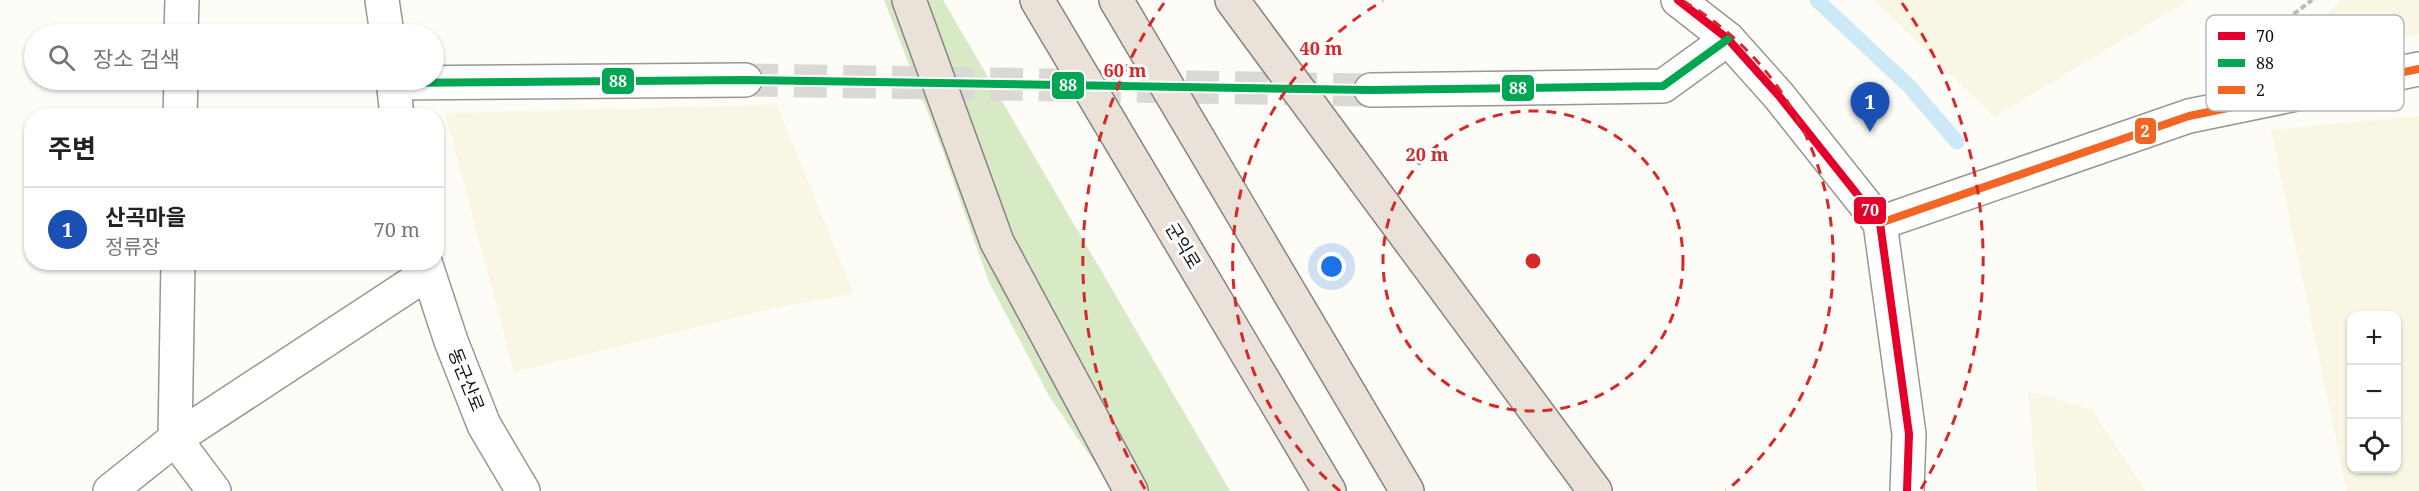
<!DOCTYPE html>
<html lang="ko">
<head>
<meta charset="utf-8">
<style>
	:root { --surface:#fff; --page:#f2f2f2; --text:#222; --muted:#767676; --line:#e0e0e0; --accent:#646362 }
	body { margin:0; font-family:"Noto Serif","Noto Sans KR",serif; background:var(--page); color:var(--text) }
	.controls { position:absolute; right:18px; bottom:18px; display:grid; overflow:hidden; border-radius:12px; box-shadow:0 2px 4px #0004 }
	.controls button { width:54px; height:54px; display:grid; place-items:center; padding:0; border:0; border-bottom:2px solid var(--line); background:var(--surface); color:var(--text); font:30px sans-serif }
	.you { position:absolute; left:1332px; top:267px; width:21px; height:21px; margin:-15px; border:4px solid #fff; border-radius:50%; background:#1a73e8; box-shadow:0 0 0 9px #1a73e833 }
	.badge { display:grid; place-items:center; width:39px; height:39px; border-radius:50%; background:var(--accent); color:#fff; font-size:20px; font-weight:700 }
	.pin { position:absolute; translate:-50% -50px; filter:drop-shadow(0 2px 3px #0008) }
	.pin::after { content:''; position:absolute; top:32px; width:21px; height:18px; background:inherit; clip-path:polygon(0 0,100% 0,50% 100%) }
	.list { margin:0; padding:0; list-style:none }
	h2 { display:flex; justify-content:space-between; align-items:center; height:78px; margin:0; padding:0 24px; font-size:26px }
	h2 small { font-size:20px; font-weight:400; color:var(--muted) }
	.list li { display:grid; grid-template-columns:39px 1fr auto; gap:18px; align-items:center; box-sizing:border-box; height:84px; padding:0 24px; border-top:2px solid var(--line) }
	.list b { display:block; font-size:22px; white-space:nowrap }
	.list p { margin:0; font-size:20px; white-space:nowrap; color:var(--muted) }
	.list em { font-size:20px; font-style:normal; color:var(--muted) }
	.icon { flex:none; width:33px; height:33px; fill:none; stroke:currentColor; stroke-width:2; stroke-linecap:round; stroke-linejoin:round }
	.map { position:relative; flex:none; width:2419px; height:491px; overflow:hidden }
	.search { position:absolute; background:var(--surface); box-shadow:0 2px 4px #0004; left:24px; top:24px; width:420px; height:66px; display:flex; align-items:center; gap:15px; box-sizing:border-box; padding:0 21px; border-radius:33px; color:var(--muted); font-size:22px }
	.panel { position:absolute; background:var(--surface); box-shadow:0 2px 4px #0004; left:24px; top:108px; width:420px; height:162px; border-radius:24px }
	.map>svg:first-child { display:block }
	.farmland { fill:#f9f7e4; fill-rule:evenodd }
	.forest { fill:#d8eac5 }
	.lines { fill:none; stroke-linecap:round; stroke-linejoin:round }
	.stream { stroke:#cde8f7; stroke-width:15 }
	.minor-tunnel { stroke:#dad9d4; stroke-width:33; stroke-dasharray:33 16; stroke-linecap:butt }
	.minor-casing { stroke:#979795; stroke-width:36 }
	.highway-casing { stroke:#858482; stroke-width:36 }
	.path { stroke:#b9b9b8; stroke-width:4; stroke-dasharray:6 3; stroke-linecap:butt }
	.minor { stroke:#fffffe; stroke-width:33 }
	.highway { stroke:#eae1d8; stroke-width:33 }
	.bus-1-casing { stroke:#fff; stroke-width:12 }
	.bus-2-casing { stroke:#fff; stroke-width:12 }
	.bus-3-casing { stroke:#fff; stroke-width:12 }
	.bus-1 { stroke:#e4002b; stroke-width:8 }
	.bus-2 { stroke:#00a651; stroke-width:8 }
	.bus-3 { stroke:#f26522; stroke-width:8 }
	.ring { fill:none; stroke:#d62828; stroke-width:3; stroke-dasharray:10 8 }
	.labels { text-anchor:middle; stroke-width:6; stroke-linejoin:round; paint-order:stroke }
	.street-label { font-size:18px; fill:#111; stroke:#fff }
	.key { fill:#fff; stroke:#b8b8b8; stroke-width:1.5 }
	.key-label { font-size:16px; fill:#111 }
	.centre { fill:#d62828; stroke:#fff; stroke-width:3 }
	.ring-label { font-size:18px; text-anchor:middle; font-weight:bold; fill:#d62828; stroke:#fff; stroke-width:6; stroke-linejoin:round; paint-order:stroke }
	.line-badge { stroke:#fff; stroke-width:2 }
	.badge-label { font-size:16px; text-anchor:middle; font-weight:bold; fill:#fff }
</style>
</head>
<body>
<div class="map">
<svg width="2419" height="491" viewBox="0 0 2419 491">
	<rect width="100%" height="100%" fill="#fdfcf7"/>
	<!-- farmland -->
	<g class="farmland">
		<path d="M 1874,0 L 2189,0 L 1994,117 Z"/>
		<path d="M 2341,0 L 2419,0 L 2419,34 L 2289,54 Z"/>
		<path d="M 777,105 L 854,294 L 774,308 L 514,372 L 445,113 Z"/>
		<path d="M 2419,116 L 2419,491 L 2347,491 L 2271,130 ZM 2352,316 L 2396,316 L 2396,468 L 2352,468 Z"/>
		<path d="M 2028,391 L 2092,410 L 2146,491 L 2037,491 Z"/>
	</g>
	<!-- forest -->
	<path class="forest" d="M 884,0 L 943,0 L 1230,491 L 1114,491 L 1049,396 L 989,282 L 942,149 Z"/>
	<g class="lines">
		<!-- stream -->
		<path class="stream" d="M 1817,0 L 1909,86 L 1957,142"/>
		<!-- minor-tunnel -->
		<path class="minor-tunnel" d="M 745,80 L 1371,90"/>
		<!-- minor casing -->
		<g class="minor-casing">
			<g id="minor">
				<path d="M 382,0 L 387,34"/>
				<path d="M 1678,0 L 1728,39 L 1779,96 L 1880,223 L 1909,434 L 1907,491"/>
				<path d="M 181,34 L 182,0"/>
				<path d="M 393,80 L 397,116"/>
				<path d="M 393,83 L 745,80"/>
				<path d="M 1371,90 L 1663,86 L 1728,39"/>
				<path d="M 180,116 L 181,80"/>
				<path d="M 1880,223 L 2189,116 L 2419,69"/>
				<path d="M 178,262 L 175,439 L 214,491"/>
				<path d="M 425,262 L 451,341 L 484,425 L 523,491"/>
				<path d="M 110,491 L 175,439 L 428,273"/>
			</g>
		</g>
		<!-- highway casing -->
		<g class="highway-casing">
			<g id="highway">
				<path d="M 909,0 L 997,242 L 1131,491"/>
				<path d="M 1037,0 L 1329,491"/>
				<path d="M 1116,0 L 1407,491"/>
				<path d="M 1232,0 L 1595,491"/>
			</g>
		</g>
		<!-- path -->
		<path class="path" d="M 2221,65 L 2227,55 L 2281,24 L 2312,0"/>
		<!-- minor -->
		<use href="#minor" class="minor"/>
		<!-- highway -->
		<use href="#highway" class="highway"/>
		<!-- bus-1 casing -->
		<g class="bus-1-casing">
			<path id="bus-1" d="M 1678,0 L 1728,39 L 1779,96 L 1880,223 L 1909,434 L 1907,491"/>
		</g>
		<!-- bus-2 casing -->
		<g class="bus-2-casing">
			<path id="bus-2" d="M 393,83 L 745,80 L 1371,90 L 1663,86 L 1728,39"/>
		</g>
		<!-- bus-3 casing -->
		<g class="bus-3-casing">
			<path id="bus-3" d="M 1880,223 L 2189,116 L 2419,69"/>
		</g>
		<!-- bus-1 -->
		<use href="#bus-1" class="bus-1"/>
		<!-- bus-2 -->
		<use href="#bus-2" class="bus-2"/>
		<!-- bus-3 -->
		<use href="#bus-3" class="bus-3"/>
	</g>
	<!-- distance rings -->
	<g class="ring">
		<circle cx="1533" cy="261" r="150"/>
		<path d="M1340 491A300 300 0 0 1 1383 1M1683 1A300 300 0 0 1 1726 491"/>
		<path d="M1145 489A450 450 0 0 1 1164 3M1902 3A450 450 0 0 1 1921 489"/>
	</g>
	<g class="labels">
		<!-- street labels -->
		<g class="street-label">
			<text transform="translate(1183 246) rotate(59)" y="6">군익로</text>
			<text transform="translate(466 380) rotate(68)" y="6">동군산로</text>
		</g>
	</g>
	<!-- legend -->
	<rect x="2206" y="15" width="198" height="96" rx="9" class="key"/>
	<rect x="2218" y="32" width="27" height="8" fill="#e4002b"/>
	<rect x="2218" y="59" width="27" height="8" fill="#00a651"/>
	<rect x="2218" y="86" width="27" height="8" fill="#f26522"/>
	<g class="key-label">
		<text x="2256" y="42">70</text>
		<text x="2256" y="69">88</text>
		<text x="2256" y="96">2</text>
	</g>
	<circle cx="1533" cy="261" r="9" class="centre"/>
	<g class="ring-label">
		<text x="1321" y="55">40 m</text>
		<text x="1125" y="77">60 m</text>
		<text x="1427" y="161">20 m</text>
	</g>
	<g class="line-badge">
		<rect x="601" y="67" width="34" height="28" rx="6" fill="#00a651"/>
		<rect x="1051" y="71" width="34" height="29" rx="6" fill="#00a651"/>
		<rect x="1501" y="74" width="34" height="28" rx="6" fill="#00a651"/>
		<rect x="2134" y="117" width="23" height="28" rx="6" fill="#f26522"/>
		<rect x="1853" y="196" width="34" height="29" rx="6" fill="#e4002b"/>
	</g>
	<g class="badge-label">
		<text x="618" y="87">88</text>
		<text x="1068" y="91">88</text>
		<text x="1518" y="94">88</text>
		<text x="2145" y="137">2</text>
		<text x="1870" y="216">70</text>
	</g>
</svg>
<div class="controls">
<button>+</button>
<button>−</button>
<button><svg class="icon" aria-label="locate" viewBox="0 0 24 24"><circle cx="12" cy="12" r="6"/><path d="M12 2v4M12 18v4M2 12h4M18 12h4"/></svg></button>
</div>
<div class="you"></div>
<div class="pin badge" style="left:1870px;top:132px;background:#1a4fb4">1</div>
<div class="search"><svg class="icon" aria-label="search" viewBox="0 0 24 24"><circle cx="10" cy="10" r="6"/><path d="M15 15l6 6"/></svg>장소 검색</div>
<section class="panel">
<h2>주변<small></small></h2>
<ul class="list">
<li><span class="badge" style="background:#1a4fb4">1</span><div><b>산곡마을</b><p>정류장</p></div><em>70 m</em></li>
</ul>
</section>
</div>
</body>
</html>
